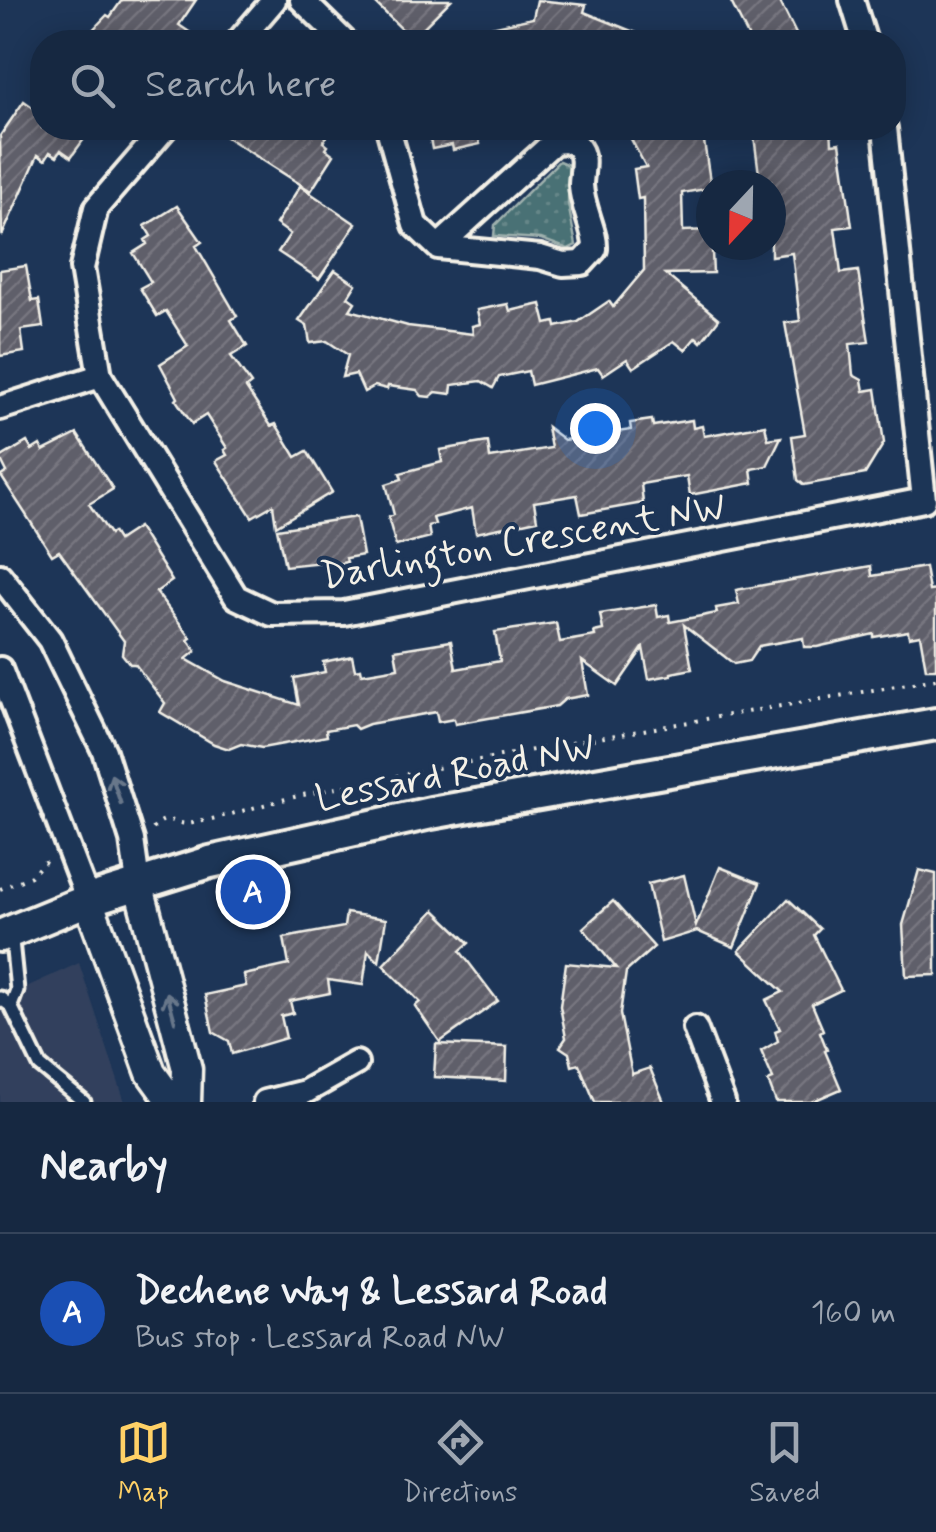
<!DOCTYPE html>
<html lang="en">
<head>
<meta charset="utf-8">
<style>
	:root { --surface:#162841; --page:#1f3048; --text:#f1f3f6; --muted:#9ea6b1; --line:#35445a; --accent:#ffd166 }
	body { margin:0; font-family:Mynerve,sans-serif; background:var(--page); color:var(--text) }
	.compass { position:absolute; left:696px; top:170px; width:90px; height:90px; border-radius:50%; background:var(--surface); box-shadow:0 5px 25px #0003; rotate:202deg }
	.you { position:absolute; left:595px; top:428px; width:35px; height:35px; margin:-25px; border:8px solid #fff; border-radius:50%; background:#1a73e8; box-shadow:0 0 0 15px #1a73e833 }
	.badge { display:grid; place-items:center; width:65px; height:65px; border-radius:50%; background:var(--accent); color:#fff; font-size:32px; font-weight:700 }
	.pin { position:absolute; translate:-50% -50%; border:5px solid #fff; box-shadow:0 2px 10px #0006 }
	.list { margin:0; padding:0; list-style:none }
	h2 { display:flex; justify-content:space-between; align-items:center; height:130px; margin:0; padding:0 40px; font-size:42px }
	h2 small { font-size:32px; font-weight:400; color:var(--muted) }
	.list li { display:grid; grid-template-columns:65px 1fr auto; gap:30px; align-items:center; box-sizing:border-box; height:160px; padding:0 40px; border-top:2px solid var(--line) }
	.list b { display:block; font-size:38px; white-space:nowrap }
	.list p { margin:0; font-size:32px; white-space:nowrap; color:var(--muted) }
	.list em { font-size:32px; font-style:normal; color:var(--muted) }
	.icon { flex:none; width:55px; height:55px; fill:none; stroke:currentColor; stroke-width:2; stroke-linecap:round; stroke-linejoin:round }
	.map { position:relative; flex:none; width:936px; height:1102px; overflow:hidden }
	.search { position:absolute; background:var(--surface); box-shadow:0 5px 25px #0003; left:30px; right:30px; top:30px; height:110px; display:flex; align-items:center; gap:25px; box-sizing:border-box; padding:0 35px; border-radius:40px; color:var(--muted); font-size:38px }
	.sheet { height:290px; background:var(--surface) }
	nav { display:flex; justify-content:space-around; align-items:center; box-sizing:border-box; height:140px; border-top:2px solid var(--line); background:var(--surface); font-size:28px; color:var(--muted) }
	nav a { display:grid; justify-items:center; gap:5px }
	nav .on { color:var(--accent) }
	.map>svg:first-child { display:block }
	.built { fill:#31415d }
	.grass { fill:url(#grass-dots); stroke:#9fb1ae; stroke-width:2.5 }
	.building { fill:url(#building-hatch); stroke:#f4f1e8; stroke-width:2.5 }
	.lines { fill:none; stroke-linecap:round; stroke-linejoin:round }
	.service-casing { stroke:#f4f1e8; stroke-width:19 }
	.minor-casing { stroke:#f4f1e8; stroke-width:30 }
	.tertiary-casing { stroke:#f4f1e8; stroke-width:35 }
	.secondary-casing { stroke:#f4f1e8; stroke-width:38 }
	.path { stroke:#f4f1e8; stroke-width:4; stroke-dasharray:2.5 8; stroke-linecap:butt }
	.service { stroke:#1d3557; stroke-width:11 }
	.minor { stroke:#1d3557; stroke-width:22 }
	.tertiary { stroke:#1d3557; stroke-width:28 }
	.secondary { stroke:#1d3557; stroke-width:30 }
	.oneway { stroke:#68778a }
	.labels { text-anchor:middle; stroke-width:8; stroke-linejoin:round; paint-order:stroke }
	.street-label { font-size:38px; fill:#f4f1e8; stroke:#1d3557 }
</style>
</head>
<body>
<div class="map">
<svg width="936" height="1102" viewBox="0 0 936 1102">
	<defs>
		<pattern id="grass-dots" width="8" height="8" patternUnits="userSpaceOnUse" patternTransform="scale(2.5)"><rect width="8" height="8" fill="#4a7174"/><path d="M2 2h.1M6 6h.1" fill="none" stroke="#658688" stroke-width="1.8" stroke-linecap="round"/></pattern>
		<pattern id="building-hatch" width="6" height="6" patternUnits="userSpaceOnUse" patternTransform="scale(2.5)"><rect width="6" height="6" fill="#5f5e6a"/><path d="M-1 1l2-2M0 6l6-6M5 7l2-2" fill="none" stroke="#77767f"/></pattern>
	</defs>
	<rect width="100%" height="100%" fill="#1d3557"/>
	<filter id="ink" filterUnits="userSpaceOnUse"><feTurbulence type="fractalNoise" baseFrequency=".01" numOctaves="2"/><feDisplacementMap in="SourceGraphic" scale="20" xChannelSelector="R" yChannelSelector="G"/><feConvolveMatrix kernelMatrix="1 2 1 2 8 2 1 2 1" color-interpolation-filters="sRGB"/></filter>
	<g filter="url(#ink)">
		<!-- built -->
		<path class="built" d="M 79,963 L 125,1102 L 0,1102 L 0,999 Z"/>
		<!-- grass -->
		<path class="grass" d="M 559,161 L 569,165 L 568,204 L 576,245 L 568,249 L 541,239 L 494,236 L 495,225 Z"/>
		<!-- building -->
		<g class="building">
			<path d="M 122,0 L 196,0 L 179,25 L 204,42 L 81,42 L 107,15 L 110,17 Z"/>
			<path d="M 372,0 L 451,0 L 412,39 Z"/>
			<path d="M 537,0 L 586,5 L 584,12 L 659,42 L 503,42 L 482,29 L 533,18 Z"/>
			<path d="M 730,0 L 779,0 L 800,42 L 751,42 Z"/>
			<path d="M 24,101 L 42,114 L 42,128 L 92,128 L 71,157 L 61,150 L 57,156 L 50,152 L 45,160 L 38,155 L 2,236 L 0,136 Z"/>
			<path d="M 212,128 L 332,128 L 323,142 L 328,146 L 326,149 L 334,155 L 311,191 Z"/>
			<path d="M 428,128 L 492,128 L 493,137 L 479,139 L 480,144 L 453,150 L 452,145 L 432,149 Z"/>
			<path d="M 625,128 L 702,128 L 711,188 L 682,193 L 683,231 L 711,230 L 713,273 L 665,274 L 719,319 L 701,342 L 696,337 L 685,350 L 674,341 L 633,368 L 627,359 L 603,375 L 598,368 L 531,385 L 528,371 L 499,377 L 493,388 L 481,381 L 452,385 L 451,394 L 436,392 L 430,397 L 422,396 L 417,390 L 388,386 L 387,389 L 375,386 L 364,392 L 356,374 L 342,377 L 348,355 L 327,341 L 310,343 L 307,326 L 299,321 L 335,270 L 356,284 L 348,297 L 355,302 L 350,310 L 408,326 L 473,334 L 472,326 L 480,324 L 477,310 L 508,304 L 510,311 L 541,304 L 546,324 L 555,322 L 556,327 L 578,322 L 609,301 L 613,307 L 644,270 L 643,198 L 638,199 L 634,169 L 646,167 Z"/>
			<path d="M 753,128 L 831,128 L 832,144 L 840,143 L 852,226 L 835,228 L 841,273 L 858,271 L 869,342 L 850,344 L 853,375 L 862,380 L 864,391 L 876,389 L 884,443 L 865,474 L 804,485 L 798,480 L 792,436 L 805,434 L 785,323 L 800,321 L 792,253 L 771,256 L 771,181 L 760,182 Z"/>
			<path d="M 300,186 L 356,224 L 319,279 L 278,252 L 290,234 L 276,224 Z"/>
			<path d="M 177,206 L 202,242 L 196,246 L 237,316 L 231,320 L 247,346 L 231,356 L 251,384 L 246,388 L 271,426 L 276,424 L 296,457 L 307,451 L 332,492 L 276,526 L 273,505 L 252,517 L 216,461 L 227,455 L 224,450 L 227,448 L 206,415 L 192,424 L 176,400 L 178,398 L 160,364 L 188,346 L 166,311 L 157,316 L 140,288 L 151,282 L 133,253 L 147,244 L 145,240 L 151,236 L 145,226 Z"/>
			<path d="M 26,266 L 32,301 L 39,300 L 43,327 L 21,330 L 24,352 L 0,356 L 0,270 Z"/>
			<path d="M 652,420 L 653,426 L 692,420 L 693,428 L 702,426 L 704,436 L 765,425 L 768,439 L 781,437 L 767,466 L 751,469 L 753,483 L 690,495 L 687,476 L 641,484 L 643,503 L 581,514 L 577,495 L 534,502 L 537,520 L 476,533 L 472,508 L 433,518 L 435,524 L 428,526 L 430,537 L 396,546 L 388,517 L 394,515 L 386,484 L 402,479 L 400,473 L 442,462 L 440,450 L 488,442 L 490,458 L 551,448 L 547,427 L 564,440 L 631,430 L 630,423 Z"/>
			<path d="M 77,434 L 113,489 L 89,504 L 110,534 L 113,532 L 118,540 L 138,527 L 172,581 L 156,592 L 191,638 L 188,640 L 196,651 L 186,659 L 225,681 L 299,705 L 294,678 L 325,672 L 323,662 L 352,656 L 355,670 L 361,669 L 362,674 L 398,668 L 395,650 L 451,641 L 456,669 L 500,661 L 495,632 L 556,623 L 560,642 L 595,636 L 594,632 L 603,630 L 600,614 L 656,605 L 658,617 L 669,615 L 670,622 L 717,613 L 716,608 L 739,604 L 736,590 L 871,566 L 872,576 L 925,567 L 929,591 L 936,590 L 936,669 L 926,669 L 920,635 L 909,637 L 908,631 L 874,637 L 874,634 L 817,647 L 804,647 L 803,638 L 759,646 L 749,661 L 734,664 L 684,625 L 692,669 L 671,673 L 671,675 L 649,679 L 643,648 L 617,686 L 582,661 L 588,695 L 565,699 L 557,706 L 455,724 L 454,719 L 438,722 L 436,712 L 369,724 L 357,729 L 353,725 L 326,730 L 327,736 L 262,748 L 241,744 L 229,749 L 214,744 L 160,712 L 165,703 L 135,664 L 130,664 L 122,654 L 124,641 L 59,551 L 52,555 L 1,476 L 7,472 L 0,458 L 27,442 L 32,450 L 40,445 L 43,451 Z"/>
			<path d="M 356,517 L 363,555 L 346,558 L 347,562 L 323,566 L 322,562 L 285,566 L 277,529 Z"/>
			<path d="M 720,867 L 760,883 L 734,947 L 697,931 L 661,942 L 648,884 L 684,875 L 696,926 Z"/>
			<path d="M 919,870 L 936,874 L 936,975 L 906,976 L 903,925 Z"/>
			<path d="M 788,899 L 820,929 L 814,935 L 841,990 L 812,1004 L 823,1030 L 820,1032 L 827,1050 L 825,1051 L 841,1089 L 811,1102 L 776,1102 L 768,1081 L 773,1079 L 761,1051 L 778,1041 L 775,1031 L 780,1029 L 766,1000 L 783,992 L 739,951 Z"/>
			<path d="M 613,901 L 654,947 L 626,972 L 620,1014 L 632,1074 L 650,1068 L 664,1102 L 595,1102 L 579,1064 L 572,1066 L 569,1053 L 560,1047 L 566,1038 L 560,1006 L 566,963 L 616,968 L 583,928 Z"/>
			<path d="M 435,910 L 469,943 L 460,951 L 498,1001 L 440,1042 L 415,1006 L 420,1002 L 383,965 Z"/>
			<path d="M 346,913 L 386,919 L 379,962 L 368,951 L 363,985 L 328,980 L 330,993 L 290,1001 L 293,1013 L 281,1016 L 286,1038 L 232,1054 L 229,1041 L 213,1032 L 205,995 L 246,986 L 244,975 L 289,965 L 284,938 L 344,927 Z"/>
			<path d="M 436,1044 L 507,1047 L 506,1081 L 434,1077 Z"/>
		</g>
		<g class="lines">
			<!-- service casing -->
			<g class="service-casing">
				<g id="service">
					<path d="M 0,998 L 11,1006 L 40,1066 L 84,1102"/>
					<path d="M 11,1006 L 17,990 L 11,931"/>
				</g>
			</g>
			<!-- minor casing -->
			<g class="minor-casing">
				<g id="minor">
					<path d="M 302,0 L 345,42"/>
					<path d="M 852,0 L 865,42"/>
					<path d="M 238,42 L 274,0"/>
					<path d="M 165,128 L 96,208 L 82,268 L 100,376 L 236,597 L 272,614 L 344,613 L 924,500 L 885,128"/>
					<path d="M 388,128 L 415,225 L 438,247 L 540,257 L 563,264 L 582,263 L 595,249 C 596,231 582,208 581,185 C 581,173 587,156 577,146 C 570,140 562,141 554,142 L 438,247"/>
					<path d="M 0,408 L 100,376"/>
					<path d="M 0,576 L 50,640 L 104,751 L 132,840 L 138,883"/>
					<path d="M 0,669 L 88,900"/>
					<path d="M 695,1028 L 723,1102"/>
					<path d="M 265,1102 L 305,1092 L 356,1063"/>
				</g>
			</g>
			<!-- tertiary casing -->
			<g class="tertiary-casing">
				<g id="tertiary">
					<path d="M 138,883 L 187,1069 L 186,1102"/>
					<path d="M 88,900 L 151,1073 L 172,1102"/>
				</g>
			</g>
			<!-- secondary casing -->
			<g class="secondary-casing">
				<path id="secondary" d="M 0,936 L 88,900 L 210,862 L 431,813 L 936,724"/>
			</g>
			<!-- path -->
			<g class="path">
				<path d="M 153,829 C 169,810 172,827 193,823 C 230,816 266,803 303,795 C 513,751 725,716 936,679"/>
				<path d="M 0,889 L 31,876 L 44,862 L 50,865"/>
			</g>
			<!-- service -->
			<use href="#service" class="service"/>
			<!-- minor -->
			<use href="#minor" class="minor"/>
			<!-- tertiary -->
			<use href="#tertiary" class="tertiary"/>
			<!-- secondary -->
			<use href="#secondary" class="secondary"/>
		</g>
		<!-- one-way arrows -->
		<defs><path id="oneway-shaft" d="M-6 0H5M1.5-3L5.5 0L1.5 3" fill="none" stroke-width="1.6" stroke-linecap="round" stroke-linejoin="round" transform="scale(2.5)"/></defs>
		<g class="oneway">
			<use href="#oneway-shaft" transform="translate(116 789) rotate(-108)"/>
			<use href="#oneway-shaft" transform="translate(171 1007) rotate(-105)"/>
		</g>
	</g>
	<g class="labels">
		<!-- street labels -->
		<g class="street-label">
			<text transform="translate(523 540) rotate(-10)" y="13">Darlington Crescent NW</text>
			<text transform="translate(455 771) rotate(-11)" y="13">Lessard Road NW</text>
		</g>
	</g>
</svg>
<svg class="compass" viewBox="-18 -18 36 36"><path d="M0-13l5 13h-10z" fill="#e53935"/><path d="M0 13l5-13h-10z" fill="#9ea6b1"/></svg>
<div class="you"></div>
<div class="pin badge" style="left:253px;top:892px;background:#1a4fb4">A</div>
<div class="search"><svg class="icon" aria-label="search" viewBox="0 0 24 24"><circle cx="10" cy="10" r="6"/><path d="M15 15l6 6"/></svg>Search here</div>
</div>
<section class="sheet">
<h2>Nearby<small></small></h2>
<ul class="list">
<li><span class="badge" style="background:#1a4fb4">A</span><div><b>Dechene Way &amp; Lessard Road</b><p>Bus stop · Lessard Road NW</p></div><em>160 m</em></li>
</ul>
</section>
<nav>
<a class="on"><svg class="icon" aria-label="map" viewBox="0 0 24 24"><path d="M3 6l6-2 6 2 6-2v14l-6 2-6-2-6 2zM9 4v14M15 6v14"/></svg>Map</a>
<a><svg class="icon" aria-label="directions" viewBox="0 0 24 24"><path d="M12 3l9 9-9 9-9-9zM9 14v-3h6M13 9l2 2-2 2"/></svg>Directions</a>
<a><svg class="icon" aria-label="saved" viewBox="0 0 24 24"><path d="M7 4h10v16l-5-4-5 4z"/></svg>Saved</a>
</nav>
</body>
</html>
